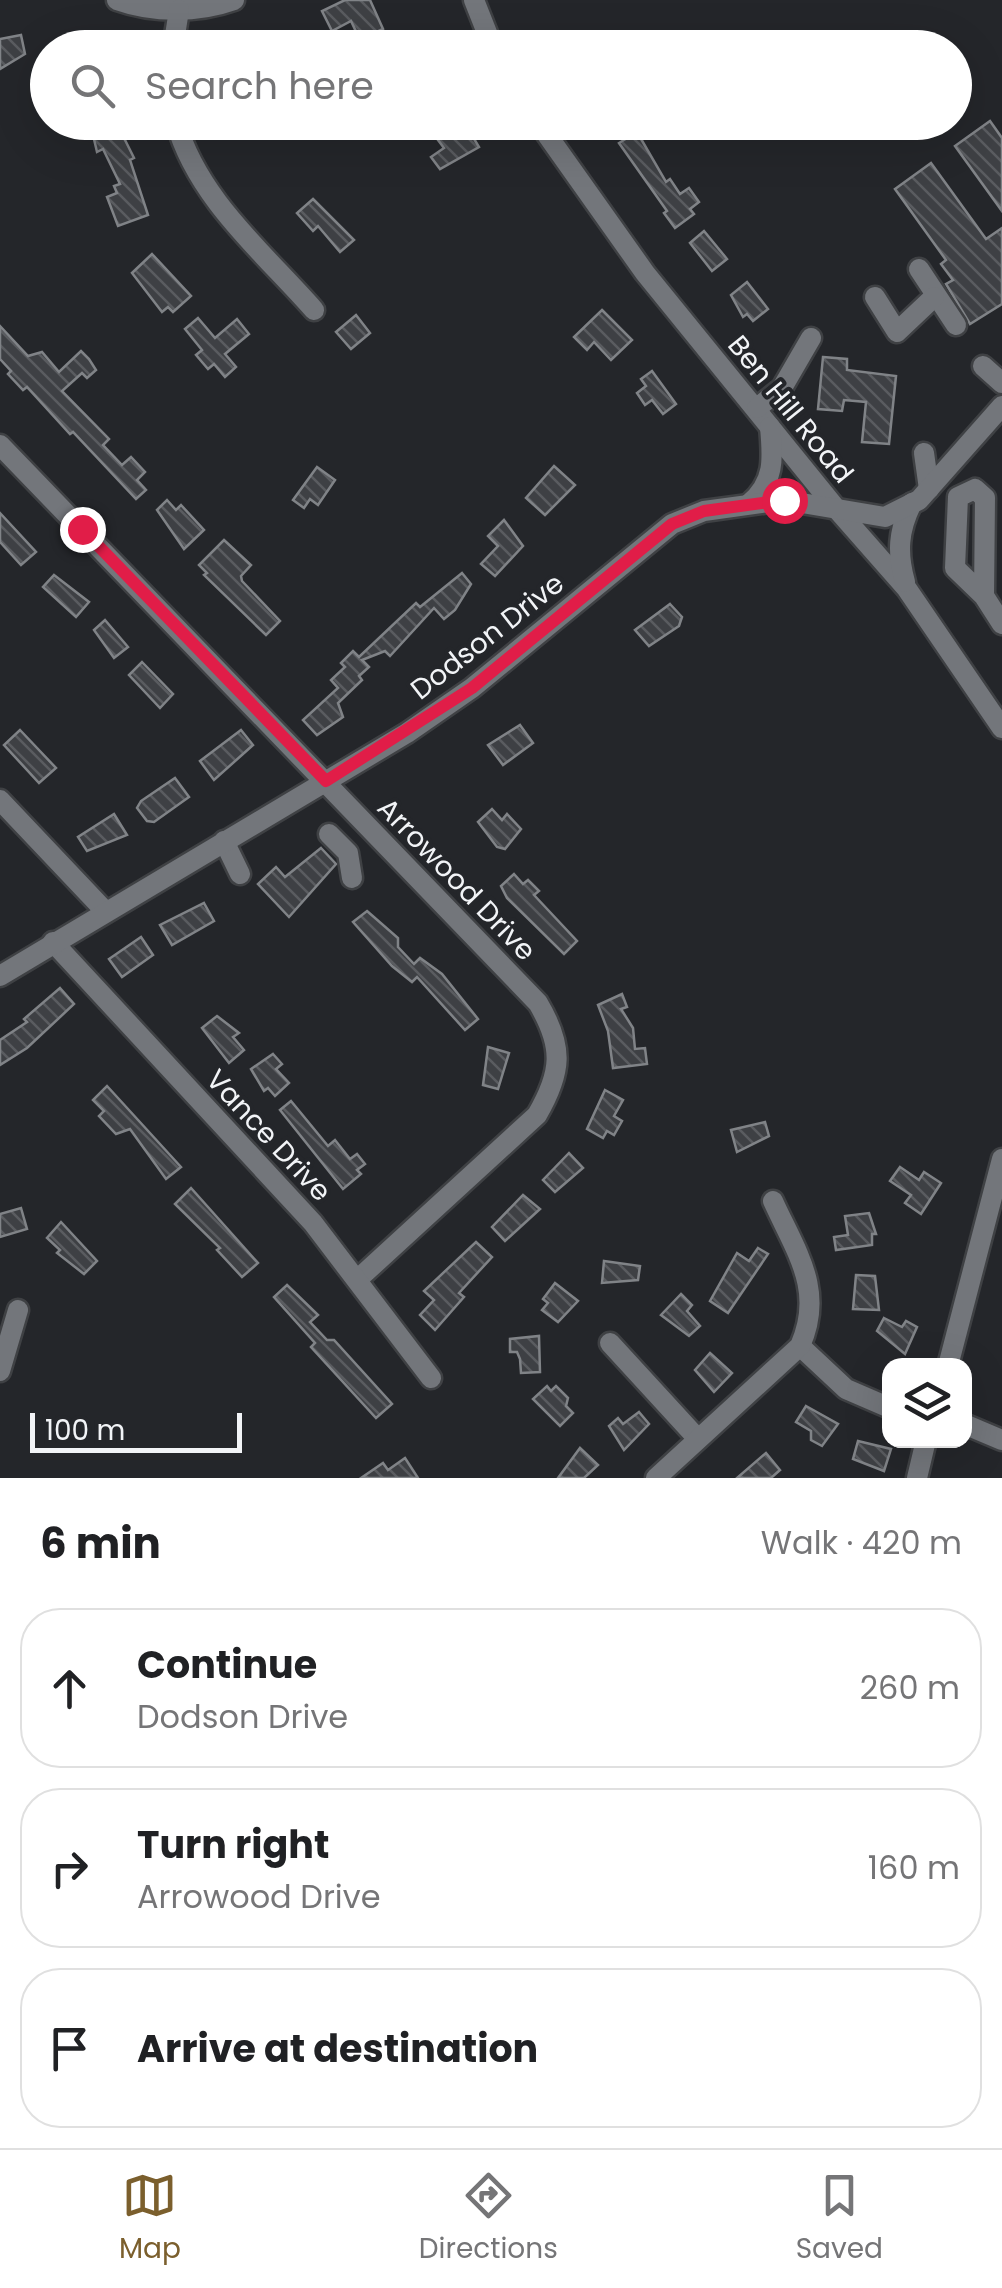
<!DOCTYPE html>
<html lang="en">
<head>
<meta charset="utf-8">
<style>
	:root { --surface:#fff; --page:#f2f2f2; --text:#202124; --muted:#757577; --line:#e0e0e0; --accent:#7b5f2d }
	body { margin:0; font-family:Poppins,sans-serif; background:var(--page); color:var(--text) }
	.controls { position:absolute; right:30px; bottom:30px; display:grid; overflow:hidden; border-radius:20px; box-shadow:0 10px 40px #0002 }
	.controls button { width:90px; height:90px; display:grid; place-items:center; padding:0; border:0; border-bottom:2px solid var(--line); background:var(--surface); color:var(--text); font:50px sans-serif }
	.scale { position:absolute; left:30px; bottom:25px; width:212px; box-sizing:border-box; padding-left:10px; border:5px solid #f2f4f7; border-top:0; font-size:28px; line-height:35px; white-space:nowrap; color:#f2f4f7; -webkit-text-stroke:8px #24262a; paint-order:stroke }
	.stop { position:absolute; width:30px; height:30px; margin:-22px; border:8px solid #e11d48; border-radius:50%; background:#fff }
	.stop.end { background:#e11d48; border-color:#fff; box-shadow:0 2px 10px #0008 }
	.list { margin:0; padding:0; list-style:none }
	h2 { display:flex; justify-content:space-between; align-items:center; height:130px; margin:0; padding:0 40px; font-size:42px }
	h2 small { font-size:32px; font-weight:400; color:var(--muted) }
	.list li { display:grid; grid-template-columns:65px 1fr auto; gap:30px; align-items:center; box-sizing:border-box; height:160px; margin:0 20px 20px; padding:0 20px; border:2px solid var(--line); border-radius:40px }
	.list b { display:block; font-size:38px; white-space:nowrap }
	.list p { margin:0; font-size:32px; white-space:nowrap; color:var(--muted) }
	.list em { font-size:32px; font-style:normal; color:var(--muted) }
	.icon { flex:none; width:55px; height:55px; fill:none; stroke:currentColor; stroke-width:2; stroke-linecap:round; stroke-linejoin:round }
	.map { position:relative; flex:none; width:1002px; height:1478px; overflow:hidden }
	.search { position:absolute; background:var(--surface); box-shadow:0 10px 40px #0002; left:30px; right:30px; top:30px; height:110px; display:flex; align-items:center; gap:25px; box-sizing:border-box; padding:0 35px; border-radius:55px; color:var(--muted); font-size:38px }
	.sheet { height:670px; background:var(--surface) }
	nav { display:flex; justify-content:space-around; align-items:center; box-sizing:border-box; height:140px; border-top:2px solid var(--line); background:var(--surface); font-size:28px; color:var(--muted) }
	nav a { display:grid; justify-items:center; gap:5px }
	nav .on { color:var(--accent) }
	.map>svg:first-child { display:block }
	.building { fill:url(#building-back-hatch); stroke:#808387; stroke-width:2.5 }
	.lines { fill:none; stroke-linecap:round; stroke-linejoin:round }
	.minor-casing { stroke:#3f4144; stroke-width:25 }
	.minor { stroke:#73767b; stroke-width:20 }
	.route { stroke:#e11d48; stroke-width:12 }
	.labels { text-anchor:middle; stroke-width:8; stroke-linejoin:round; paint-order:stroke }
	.street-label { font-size:28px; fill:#f2f4f7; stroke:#24262a }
</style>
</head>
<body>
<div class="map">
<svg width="1002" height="1478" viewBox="0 0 1002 1478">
	<defs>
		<pattern id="building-back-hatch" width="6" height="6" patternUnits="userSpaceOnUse" patternTransform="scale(2.5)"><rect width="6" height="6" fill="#3e4044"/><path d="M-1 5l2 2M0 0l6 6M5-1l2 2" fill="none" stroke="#5a5c60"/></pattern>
	</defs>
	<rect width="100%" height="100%" fill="#24262a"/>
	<!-- building -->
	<g class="building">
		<path d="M 345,0 L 370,0 L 383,29 L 360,40 L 351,21 L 332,31 L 322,11 Z"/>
		<path d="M 21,35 L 25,54 L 0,69 L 0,39 Z"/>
		<path d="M 990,121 L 1002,138 L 1002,211 L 955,146 Z"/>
		<path d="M 90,122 L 116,122 L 134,158 L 130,160 L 148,215 L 118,226 L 107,197 L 117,193 L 114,186 L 120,184 L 103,149 L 97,152 Z"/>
		<path d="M 441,122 L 464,122 L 479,147 L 440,169 L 431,157 L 444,148 L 438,140 L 448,133 Z"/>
		<path d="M 637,132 L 666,182 L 670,179 L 680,194 L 689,188 L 699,202 L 690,209 L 694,214 L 675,228 L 664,213 L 667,211 L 619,143 Z"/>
		<path d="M 931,163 L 986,239 L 1002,228 L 1002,304 L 970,324 L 946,284 L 953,280 L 941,264 L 946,260 L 895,189 Z"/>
		<path d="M 313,199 L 354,240 L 340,252 L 318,226 L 313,231 L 297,213 Z"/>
		<path d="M 704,231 L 727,259 L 712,271 L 690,243 Z"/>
		<path d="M 152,254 L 191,296 L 173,312 L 168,307 L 162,312 L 132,273 Z"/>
		<path d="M 747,282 L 768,309 L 753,321 L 747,314 L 743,317 L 731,295 Z"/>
		<path d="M 602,310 L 632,340 L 611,360 L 594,342 L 587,350 L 574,337 Z"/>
		<path d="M 356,315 L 370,333 L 351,349 L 336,332 Z"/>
		<path d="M 198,318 L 215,338 L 237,319 L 249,334 L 225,354 L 236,367 L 225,377 L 214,364 L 208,369 L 196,355 L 202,350 L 185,329 Z"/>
		<path d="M 0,326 L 28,356 L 42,352 L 59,372 L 81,351 L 89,359 L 96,370 L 87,378 L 82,373 L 62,391 L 109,439 L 103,445 L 122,465 L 131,457 L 145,472 L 137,480 L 146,490 L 136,499 L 73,432 L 70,434 L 27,387 L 23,390 L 8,374 L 11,371 L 0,359 Z"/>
		<path d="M 823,357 L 847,359 L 847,370 L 896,376 L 889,444 L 862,442 L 866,402 L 844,400 L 842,411 L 818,409 Z"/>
		<path d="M 652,371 L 676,404 L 663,414 L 652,400 L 645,405 L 637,393 L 646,386 L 641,379 Z"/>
		<path d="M 554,466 L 575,485 L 545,515 L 526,498 Z"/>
		<path d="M 317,467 L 335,480 L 318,505 L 310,499 L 304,508 L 293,500 Z"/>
		<path d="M 167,500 L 176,510 L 181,505 L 204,530 L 184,549 L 157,510 Z"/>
		<path d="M 0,513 L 36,552 L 21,565 L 0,542 Z"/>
		<path d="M 504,520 L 523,546 L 495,576 L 481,564 L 498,546 L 488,536 Z"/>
		<path d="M 224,540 L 251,565 L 241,576 L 242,581 L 280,621 L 266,635 L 204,575 L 207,573 L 199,565 Z"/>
		<path d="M 462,573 L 471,584 L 455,610 L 444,619 L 434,608 L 390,656 L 385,651 L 362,660 L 369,667 L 359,676 L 362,680 L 338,703 L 343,717 L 317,735 L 303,720 L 338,688 L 331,680 L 345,667 L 341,663 L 353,651 L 359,657 L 416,603 L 420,607 Z"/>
		<path d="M 54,575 L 89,602 L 76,617 L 43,587 Z"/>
		<path d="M 670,604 L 682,617 L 679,626 L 649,646 L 635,630 Z"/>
		<path d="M 105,620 L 128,647 L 114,658 L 94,630 Z"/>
		<path d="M 142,662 L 173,694 L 160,708 L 129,675 Z"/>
		<path d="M 520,725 L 533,743 L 503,765 L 488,745 Z"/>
		<path d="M 20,730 L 56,768 L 39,783 L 4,745 Z"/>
		<path d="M 241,730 L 253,745 L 214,780 L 200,761 Z"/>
		<path d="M 175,778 L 189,797 L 154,822 L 147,821 L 137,808 L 141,801 Z"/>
		<path d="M 492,809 L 502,820 L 507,814 L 521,829 L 505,849 L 497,847 L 478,822 Z"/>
		<path d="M 114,814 L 127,835 L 87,851 L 78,837 Z"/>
		<path d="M 321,848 L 336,864 L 289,917 L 258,884 L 276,867 L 285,877 Z"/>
		<path d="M 514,874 L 523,884 L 528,880 L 539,891 L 534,895 L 577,941 L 564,954 L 507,898 L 501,886 Z"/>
		<path d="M 204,903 L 214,921 L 172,945 L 160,925 Z"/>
		<path d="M 367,911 L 398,938 L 398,947 L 414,964 L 420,958 L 442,974 L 478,1019 L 465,1030 L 417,977 L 412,982 L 392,966 L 353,922 Z"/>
		<path d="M 141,937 L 153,955 L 122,977 L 109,959 Z"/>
		<path d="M 60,988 L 74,1004 L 27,1048 L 0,1065 L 0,1040 L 27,1022 L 24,1019 Z"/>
		<path d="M 622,994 L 627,1007 L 621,1009 L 633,1028 L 635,1049 L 645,1048 L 647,1064 L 613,1068 L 608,1031 L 598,1005 Z"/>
		<path d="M 217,1016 L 239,1033 L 233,1037 L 244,1050 L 229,1063 L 202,1028 Z"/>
		<path d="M 488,1047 L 509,1053 L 498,1089 L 483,1085 Z"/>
		<path d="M 273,1054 L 282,1064 L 276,1069 L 289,1083 L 275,1096 L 268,1088 L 264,1091 L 251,1069 Z"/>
		<path d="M 107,1086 L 181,1167 L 166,1179 L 130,1129 L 116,1134 L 99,1116 L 104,1111 L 93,1100 Z"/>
		<path d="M 605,1090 L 623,1100 L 614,1116 L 622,1121 L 614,1135 L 607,1131 L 603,1138 L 587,1129 Z"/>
		<path d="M 291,1101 L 328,1146 L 335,1140 L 350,1159 L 357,1154 L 365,1164 L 357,1170 L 361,1174 L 343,1189 L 280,1110 Z"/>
		<path d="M 765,1122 L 769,1136 L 737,1152 L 731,1130 Z"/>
		<path d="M 569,1153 L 583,1168 L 555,1192 L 543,1180 Z"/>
		<path d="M 900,1167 L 919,1180 L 924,1172 L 941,1183 L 921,1214 L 905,1203 L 911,1195 L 890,1181 Z"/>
		<path d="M 191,1188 L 258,1263 L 242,1277 L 217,1250 L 220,1248 L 175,1204 Z"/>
		<path d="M 523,1195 L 540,1209 L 505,1241 L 492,1227 Z"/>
		<path d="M 21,1208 L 27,1229 L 0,1237 L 0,1214 Z"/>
		<path d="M 869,1213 L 876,1234 L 872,1234 L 872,1245 L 836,1250 L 834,1237 L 848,1235 L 845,1216 Z"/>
		<path d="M 61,1222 L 97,1261 L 84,1274 L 57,1253 L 60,1250 L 47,1238 Z"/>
		<path d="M 476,1242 L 492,1257 L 459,1293 L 464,1297 L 435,1330 L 420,1315 L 434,1300 L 424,1291 Z"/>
		<path d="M 758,1248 L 768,1254 L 728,1313 L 710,1301 L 737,1253 L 749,1261 Z"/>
		<path d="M 604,1261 L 640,1266 L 638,1280 L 602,1283 Z"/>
		<path d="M 856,1275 L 875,1276 L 879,1310 L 853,1309 Z"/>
		<path d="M 555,1283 L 578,1301 L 558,1322 L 542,1310 L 548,1303 L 543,1299 Z"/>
		<path d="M 287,1285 L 318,1315 L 310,1322 L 327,1340 L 334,1340 L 392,1404 L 376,1418 L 311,1347 L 315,1343 L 274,1297 Z"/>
		<path d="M 681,1294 L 692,1305 L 687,1311 L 700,1326 L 689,1336 L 661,1315 Z"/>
		<path d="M 884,1318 L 902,1327 L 906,1321 L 917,1327 L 905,1354 L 877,1331 Z"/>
		<path d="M 539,1336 L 540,1372 L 521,1373 L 520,1359 L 517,1352 L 510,1352 L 510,1339 Z"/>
		<path d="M 710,1353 L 732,1373 L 714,1392 L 695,1370 Z"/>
		<path d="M 547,1386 L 551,1391 L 556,1386 L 568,1398 L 566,1406 L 573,1413 L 560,1426 L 533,1399 Z"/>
		<path d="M 806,1406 L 838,1424 L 822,1446 L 811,1440 L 811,1431 L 796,1422 Z"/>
		<path d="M 639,1412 L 649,1424 L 624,1450 L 609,1426 L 618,1418 L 623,1424 Z"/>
		<path d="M 858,1441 L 891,1449 L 884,1471 L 853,1459 Z"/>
		<path d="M 580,1448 L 598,1465 L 584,1478 L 558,1478 Z"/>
		<path d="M 766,1453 L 780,1470 L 771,1478 L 737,1478 Z"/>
		<path d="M 405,1458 L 418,1478 L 361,1478 L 383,1463 L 388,1470 Z"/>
	</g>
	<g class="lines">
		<!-- minor casing -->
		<g class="minor-casing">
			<g id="minor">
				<path d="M 117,0 C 153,13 198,13 234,0"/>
				<path d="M 474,0 L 493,48"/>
				<path d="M 173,48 L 179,10"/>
				<path d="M 176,122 C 197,198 264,253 314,310"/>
				<path d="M 538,122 L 645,273 L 834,506 L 907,589 L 1002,728"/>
				<path d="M 919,269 L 956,325"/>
				<path d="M 875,297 L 897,332 L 934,297"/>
				<path d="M 983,366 L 1002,383"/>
				<path d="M 757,408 L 782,388 L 811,338"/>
				<path d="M 0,445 L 538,1003 C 564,1047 562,1072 537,1115 L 358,1279"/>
				<path d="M 924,453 L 929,489"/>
				<path d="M 749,504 C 775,482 773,459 770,427"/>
				<path d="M 905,582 C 897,553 898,531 912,503"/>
				<path d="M 984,596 L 985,498 L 975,489 L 958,497 L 955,568 L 984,596 L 1002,624"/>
				<path d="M 0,800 L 105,911"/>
				<path d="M 329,834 L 348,853 L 352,878"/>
				<path d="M 224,841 L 240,874"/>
				<path d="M 53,942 L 313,1223 L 431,1378"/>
				<path d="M 0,976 L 407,733 L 472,688 L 672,524 L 704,511 L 784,500 L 885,517 L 919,500 L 1002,406"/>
				<path d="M 610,1343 L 698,1439"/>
				<path d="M 800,1346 L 846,1389 L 890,1408"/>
				<path d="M 948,1366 L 1002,1159"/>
				<path d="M 0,1371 L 18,1310"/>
				<path d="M 964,1424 L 1002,1440"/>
				<path d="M 656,1478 L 800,1346 C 825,1290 796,1252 773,1201"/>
				<path d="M 917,1478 L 926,1440"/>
			</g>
		</g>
		<!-- minor -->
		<use href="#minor" class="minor"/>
	</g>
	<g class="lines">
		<!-- route -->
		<path class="route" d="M 82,529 L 326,781 L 472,688 L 672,524 L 704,511 L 784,500"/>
	</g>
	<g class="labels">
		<!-- street labels -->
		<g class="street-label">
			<text transform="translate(791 409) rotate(51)" y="10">Ben Hill Road</text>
			<text transform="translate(487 636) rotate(-38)" y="10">Dodson Drive</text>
			<text transform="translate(457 879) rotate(46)" y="10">Arrowood Drive</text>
			<text transform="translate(269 1135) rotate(47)" y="10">Vance Drive</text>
		</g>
	</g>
</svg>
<div class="controls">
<button><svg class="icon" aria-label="layers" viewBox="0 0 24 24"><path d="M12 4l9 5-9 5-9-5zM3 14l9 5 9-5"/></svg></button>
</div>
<div class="scale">100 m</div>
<div class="stop" style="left:784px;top:500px"></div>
<div class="stop end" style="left:82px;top:529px"></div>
<div class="search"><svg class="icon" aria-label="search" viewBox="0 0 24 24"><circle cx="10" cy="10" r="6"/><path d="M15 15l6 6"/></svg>Search here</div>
</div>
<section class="sheet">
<h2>6 min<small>Walk · 420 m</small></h2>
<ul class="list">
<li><svg class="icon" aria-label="ahead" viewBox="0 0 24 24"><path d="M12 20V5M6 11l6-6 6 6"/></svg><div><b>Continue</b><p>Dodson Drive</p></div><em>260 m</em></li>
<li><svg class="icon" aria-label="right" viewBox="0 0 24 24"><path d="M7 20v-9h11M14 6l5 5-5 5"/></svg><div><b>Turn right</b><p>Arrowood Drive</p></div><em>160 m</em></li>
<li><svg class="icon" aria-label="arrive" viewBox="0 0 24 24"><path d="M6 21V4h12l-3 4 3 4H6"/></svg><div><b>Arrive at destination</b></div></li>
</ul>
</section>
<nav>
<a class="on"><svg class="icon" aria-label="map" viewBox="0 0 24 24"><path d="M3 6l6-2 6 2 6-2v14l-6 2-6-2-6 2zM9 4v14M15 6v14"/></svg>Map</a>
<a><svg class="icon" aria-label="directions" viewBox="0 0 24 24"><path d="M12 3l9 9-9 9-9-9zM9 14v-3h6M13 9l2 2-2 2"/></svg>Directions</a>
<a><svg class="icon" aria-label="saved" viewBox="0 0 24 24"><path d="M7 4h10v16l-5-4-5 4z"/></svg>Saved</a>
</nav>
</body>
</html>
